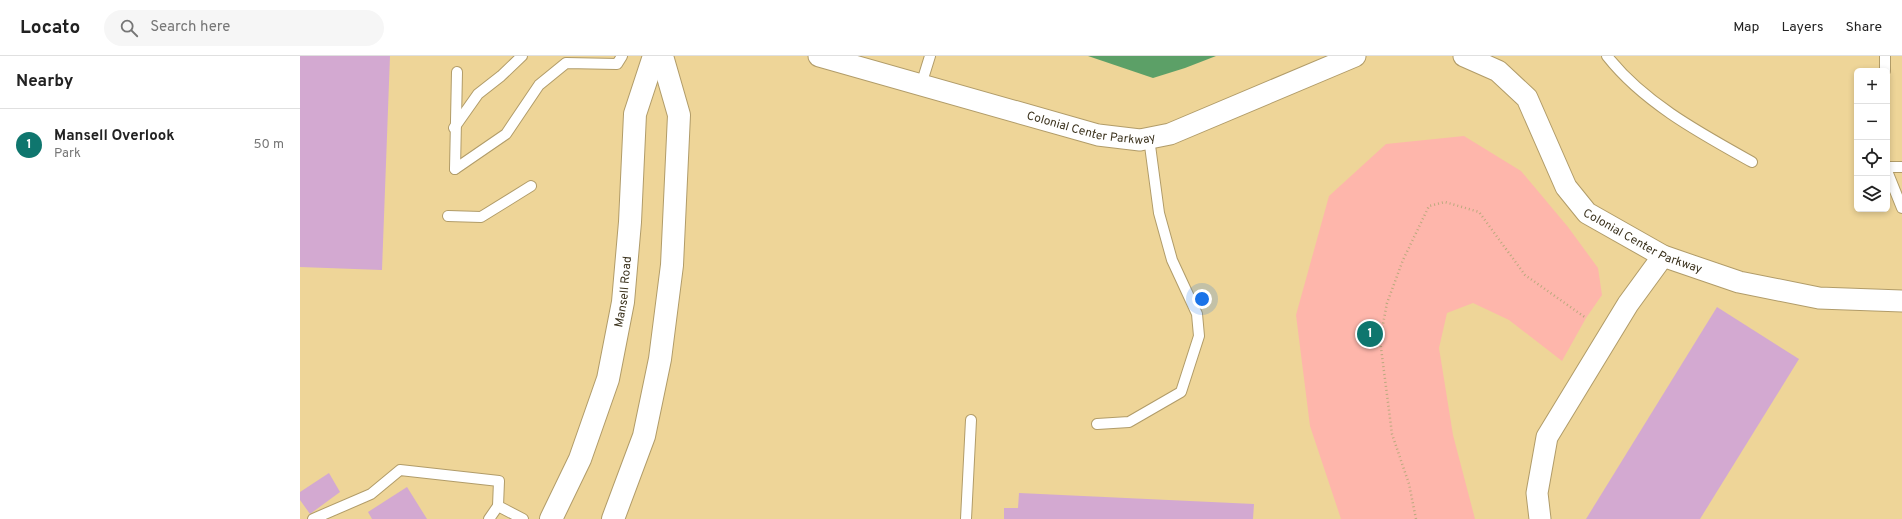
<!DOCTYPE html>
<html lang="en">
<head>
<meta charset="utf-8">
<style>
	:root { --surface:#fff; --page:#f6f6f6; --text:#222; --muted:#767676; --line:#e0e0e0; --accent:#0f766e }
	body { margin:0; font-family:Overpass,sans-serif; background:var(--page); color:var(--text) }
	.controls { position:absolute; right:12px; top:12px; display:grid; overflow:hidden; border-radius:6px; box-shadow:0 2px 6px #0003 }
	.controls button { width:36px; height:36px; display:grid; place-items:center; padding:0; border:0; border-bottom:1px solid var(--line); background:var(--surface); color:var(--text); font:20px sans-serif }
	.you { position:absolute; left:902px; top:243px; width:14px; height:14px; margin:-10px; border:3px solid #fff; border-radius:50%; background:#1a73e8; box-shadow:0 0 0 6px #1a73e833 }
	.badge { display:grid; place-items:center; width:26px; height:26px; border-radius:50%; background:var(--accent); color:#fff; font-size:13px; font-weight:700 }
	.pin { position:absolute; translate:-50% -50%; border:2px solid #fff; box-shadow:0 1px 4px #0006 }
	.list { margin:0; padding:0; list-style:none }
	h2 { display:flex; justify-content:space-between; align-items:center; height:52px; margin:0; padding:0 16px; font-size:17px }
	h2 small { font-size:13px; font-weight:400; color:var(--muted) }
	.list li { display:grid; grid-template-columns:26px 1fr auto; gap:12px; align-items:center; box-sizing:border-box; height:72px; padding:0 16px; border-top:1px solid var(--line) }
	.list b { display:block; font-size:15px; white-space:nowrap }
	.list p { margin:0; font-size:13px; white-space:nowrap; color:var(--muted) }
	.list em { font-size:13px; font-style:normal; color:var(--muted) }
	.icon { flex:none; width:22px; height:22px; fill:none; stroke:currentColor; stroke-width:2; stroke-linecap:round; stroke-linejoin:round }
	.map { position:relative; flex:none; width:1602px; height:463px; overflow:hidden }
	header { display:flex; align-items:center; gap:24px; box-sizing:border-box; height:56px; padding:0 20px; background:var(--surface); border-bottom:1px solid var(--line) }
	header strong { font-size:19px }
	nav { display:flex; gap:22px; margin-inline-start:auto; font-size:14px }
	.search { width:280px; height:36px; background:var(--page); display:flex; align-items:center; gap:10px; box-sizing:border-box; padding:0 14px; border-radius:22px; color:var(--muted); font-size:15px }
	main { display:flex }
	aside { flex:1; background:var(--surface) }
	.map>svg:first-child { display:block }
	.built { fill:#eed598; fill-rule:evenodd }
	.green { fill:#feb6ab }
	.water { fill:#5ca067 }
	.building { fill:#d3a9d1 }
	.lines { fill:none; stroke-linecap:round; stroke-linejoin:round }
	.service-casing { stroke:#b19c69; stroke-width:12 }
	.minor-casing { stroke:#b19c69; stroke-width:23 }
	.secondary-casing { stroke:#b19c69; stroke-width:24 }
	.path { stroke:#bba97e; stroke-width:2.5; stroke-dasharray:1 3; stroke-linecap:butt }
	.service { stroke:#fff; stroke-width:10 }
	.minor { stroke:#fff; stroke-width:21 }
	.secondary { stroke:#fff; stroke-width:22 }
	.labels { text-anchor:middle; stroke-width:3; stroke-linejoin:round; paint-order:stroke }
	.street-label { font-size:12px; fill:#3b321d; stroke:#f3dda8 }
</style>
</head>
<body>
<header>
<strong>Locato</strong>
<div class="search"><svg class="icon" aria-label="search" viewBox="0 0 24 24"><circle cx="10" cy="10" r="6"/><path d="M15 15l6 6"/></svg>Search here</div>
<nav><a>Map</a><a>Layers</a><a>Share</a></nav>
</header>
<main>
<aside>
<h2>Nearby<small></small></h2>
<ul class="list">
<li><span class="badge">1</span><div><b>Mansell Overlook</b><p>Park</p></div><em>50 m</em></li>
</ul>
</aside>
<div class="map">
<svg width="1602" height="463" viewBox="0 0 1602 463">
	<rect width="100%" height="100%" fill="#f3dda8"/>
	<!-- built -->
	<path class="built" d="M 0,0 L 1602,0 L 1602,463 L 0,463 ZM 1557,15 L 1587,15 L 1587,153 L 1557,153 Z"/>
	<!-- green -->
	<path class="green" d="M 1164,80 L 1221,115 L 1268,171 L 1298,212 L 1302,239 L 1286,262 L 1262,305 L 1209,264 L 1173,247 L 1147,257 L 1139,292 L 1153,379 L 1175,463 L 1041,463 L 1010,370 L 996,259 L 1029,140 L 1086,88 Z"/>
	<!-- water -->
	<path class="water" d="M 788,0 L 916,0 L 885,12 L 853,22 Z"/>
	<!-- building -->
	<g class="building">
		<path d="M 0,0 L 90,0 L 82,214 L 0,211 Z"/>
		<path d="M 1417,251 L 1499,303 L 1400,463 L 1286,463 Z"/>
		<path d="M 29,417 L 40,436 L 10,458 L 0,444 L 0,436 Z"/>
		<path d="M 107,431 L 127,463 L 72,463 L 68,456 Z"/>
		<path d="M 719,437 L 954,448 L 953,463 L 704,463 L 704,452 L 718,452 Z"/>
	</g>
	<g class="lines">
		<!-- service casing -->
		<g class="service-casing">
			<g id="service">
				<path d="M 1307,0 C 1344,47 1400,77 1452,106"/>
				<path d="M 1585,15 L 1585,0"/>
				<path d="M 621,29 L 630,0"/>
				<path d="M 154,72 L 178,38 L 201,20 L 222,0"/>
				<path d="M 1587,111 L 1602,111"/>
				<path d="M 155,113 L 206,78 L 239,29 L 266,7 L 317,8 L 322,0"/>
				<path d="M 155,113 L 157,16"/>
				<path d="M 1587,115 L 1602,152"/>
				<path d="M 148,160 L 181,161 L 231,130"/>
				<path d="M 797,368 L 829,366 L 881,336 L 899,280 L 897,258 L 872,204 L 859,157 L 849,82"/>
				<path d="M 13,463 L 71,438 L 100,414 L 199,425 L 198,450 L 223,463"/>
				<path d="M 189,463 L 198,450"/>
				<path d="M 666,463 L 671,364"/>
			</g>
		</g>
		<!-- minor casing -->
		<g class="minor-casing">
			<g id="minor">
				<path id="s1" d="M 519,0 L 798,79 L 840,84 L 870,78 L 1055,0"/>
				<path id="s2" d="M 1164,0 L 1198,15 L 1227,42 L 1266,131 L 1287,157 L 1363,200 L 1439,226 L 1519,242 L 1602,245"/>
				<path d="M 1240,463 L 1237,437 L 1247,381 L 1328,248 L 1363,200"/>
			</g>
		</g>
		<!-- secondary casing -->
		<g class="secondary-casing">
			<g id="secondary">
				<path id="s3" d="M 251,463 L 280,403 L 308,323 L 323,246 L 330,166 L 335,58 L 354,0"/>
				<path d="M 313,463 L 344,380 L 360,303 L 372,209 L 379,59 L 362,0"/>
			</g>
		</g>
		<!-- path -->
		<path class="path" d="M 1116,463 L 1109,428 L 1092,378 L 1080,284 L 1087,247 L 1103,204 L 1129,150 L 1145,146 L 1179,156 L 1225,219 L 1286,262"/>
		<!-- service -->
		<use href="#service" class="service"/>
		<!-- minor -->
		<use href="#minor" class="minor"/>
		<!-- secondary -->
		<use href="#secondary" class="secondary"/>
	</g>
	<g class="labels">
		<!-- street labels -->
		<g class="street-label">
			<text dy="4" stroke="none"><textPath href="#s1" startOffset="282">Colonial Center Parkway</textPath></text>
			<text dy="4" stroke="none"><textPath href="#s2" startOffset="270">Colonial Center Parkway</textPath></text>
			<text dy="4" stroke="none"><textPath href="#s3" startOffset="240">Mansell Road</textPath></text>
		</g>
	</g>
</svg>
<div class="controls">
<button>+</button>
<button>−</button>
<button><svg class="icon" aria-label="locate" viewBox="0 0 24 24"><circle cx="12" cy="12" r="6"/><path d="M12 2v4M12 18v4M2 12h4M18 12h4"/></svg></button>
<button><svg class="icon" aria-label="layers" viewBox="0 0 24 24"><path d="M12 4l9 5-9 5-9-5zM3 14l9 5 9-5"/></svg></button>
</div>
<div class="you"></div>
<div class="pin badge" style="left:1070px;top:278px">1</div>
</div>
</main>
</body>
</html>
